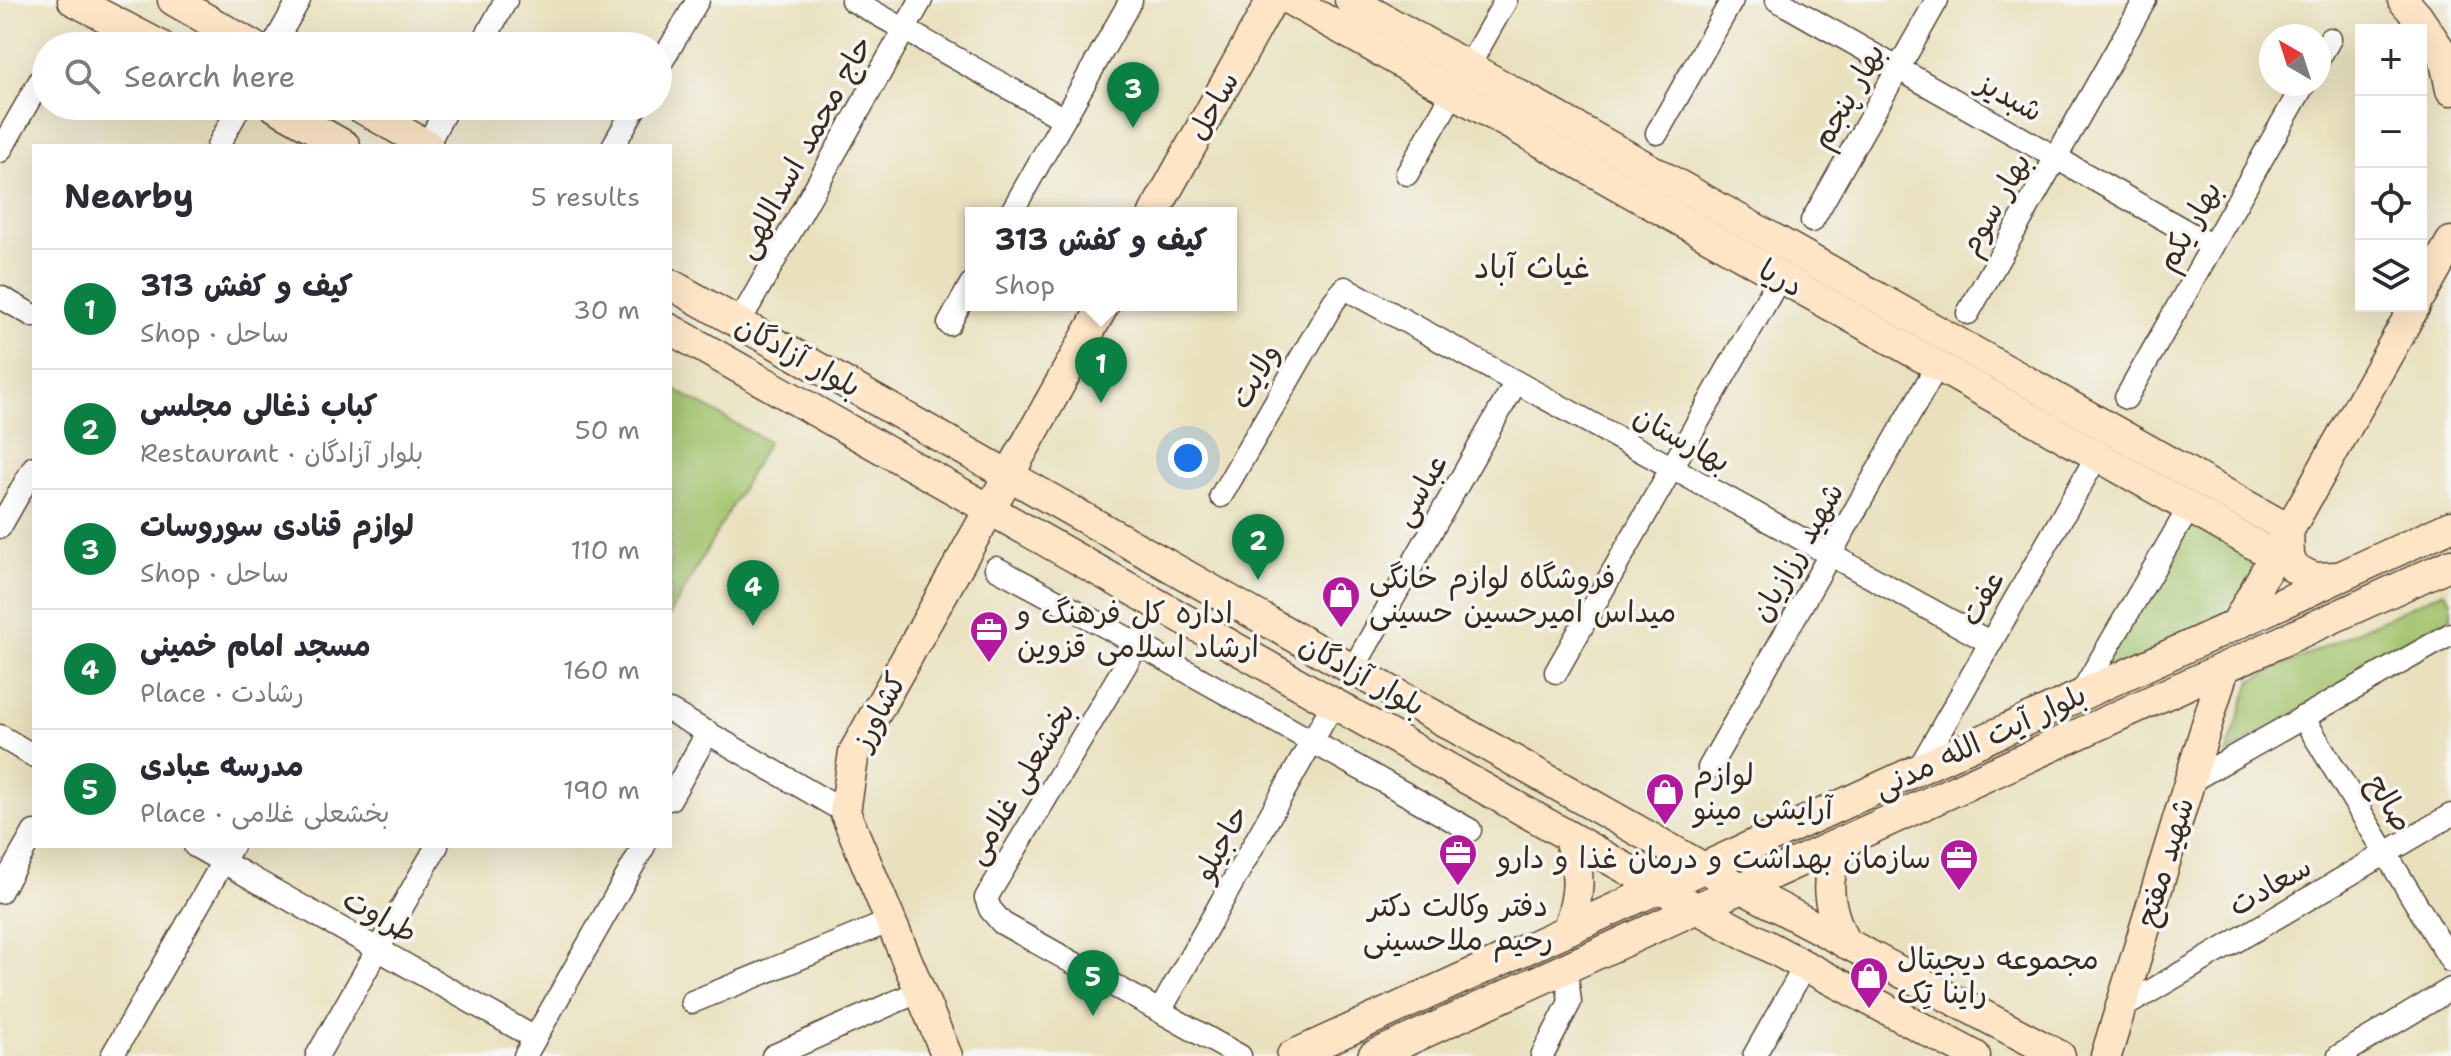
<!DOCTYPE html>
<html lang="en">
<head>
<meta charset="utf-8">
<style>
	:root { --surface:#fff; --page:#f2f2f3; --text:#2b2b33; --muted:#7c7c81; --line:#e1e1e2; --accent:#0b8043 }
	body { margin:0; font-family:"Shantell Sans","Playpen Sans Arabic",sans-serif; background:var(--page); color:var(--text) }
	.controls { position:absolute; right:24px; top:24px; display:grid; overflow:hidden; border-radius:0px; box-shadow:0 8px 32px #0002 }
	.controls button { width:72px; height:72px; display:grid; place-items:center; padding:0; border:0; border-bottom:2px solid var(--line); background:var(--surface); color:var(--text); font:40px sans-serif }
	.compass { position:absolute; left:2259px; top:24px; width:72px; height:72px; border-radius:50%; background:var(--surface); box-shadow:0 8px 32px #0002; rotate:321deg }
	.you { position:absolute; left:1188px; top:458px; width:28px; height:28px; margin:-20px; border:6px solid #fff; border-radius:50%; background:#1a73e8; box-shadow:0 0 0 12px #1a73e833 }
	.badge { display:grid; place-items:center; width:52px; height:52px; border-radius:50%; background:var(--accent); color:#fff; font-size:26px; font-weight:700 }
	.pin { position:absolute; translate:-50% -66px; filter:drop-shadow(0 2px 4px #0008) }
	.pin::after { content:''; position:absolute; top:42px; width:28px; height:24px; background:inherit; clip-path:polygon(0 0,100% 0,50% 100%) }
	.popup { position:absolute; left:965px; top:207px; width:272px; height:104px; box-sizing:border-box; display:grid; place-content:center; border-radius:0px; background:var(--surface); filter:drop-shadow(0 2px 6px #0005); font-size:26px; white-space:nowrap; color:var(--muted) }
	.popup b { font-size:30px; color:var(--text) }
	.popup::after { content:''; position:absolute; left:50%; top:100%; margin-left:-16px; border:16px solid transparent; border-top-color:var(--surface) }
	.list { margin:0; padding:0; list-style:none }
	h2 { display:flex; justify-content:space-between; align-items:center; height:104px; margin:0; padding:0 32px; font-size:34px }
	h2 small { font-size:26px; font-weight:400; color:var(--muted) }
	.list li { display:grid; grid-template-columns:52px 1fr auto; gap:24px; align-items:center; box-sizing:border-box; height:120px; padding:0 32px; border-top:2px solid var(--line) }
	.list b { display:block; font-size:30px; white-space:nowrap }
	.list p { margin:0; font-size:26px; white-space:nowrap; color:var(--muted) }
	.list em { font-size:26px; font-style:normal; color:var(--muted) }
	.icon { flex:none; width:44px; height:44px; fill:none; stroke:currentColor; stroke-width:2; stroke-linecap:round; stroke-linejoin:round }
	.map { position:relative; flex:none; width:2451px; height:1056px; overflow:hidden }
	.search { position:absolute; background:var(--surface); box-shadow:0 8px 32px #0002; left:32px; top:32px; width:640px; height:88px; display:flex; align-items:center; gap:20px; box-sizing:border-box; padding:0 28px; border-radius:44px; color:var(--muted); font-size:30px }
	.panel { position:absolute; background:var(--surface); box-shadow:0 8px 32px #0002; left:32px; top:144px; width:640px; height:704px; border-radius:0px }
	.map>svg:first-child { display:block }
	.green { fill:#a2c36c; stroke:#6e7645; stroke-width:2 }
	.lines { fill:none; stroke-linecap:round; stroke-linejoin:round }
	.street-casing { stroke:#554536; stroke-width:25 }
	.secondary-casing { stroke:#554536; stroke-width:33 }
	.street { stroke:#fff; stroke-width:22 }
	.secondary { stroke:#fde5c5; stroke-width:30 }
	.labels { text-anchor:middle; stroke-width:7; stroke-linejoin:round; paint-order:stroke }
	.street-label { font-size:30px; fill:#3b2a1e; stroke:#f6f6f2 }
	.poi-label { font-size:30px; fill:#3b2a1e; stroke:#f6f6f2; text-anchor:start }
	.neighbourhood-label { font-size:32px; fill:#3b2a1e; stroke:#f6f6f2 }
</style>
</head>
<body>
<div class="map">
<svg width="2451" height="1056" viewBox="0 0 2451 1056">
	<rect width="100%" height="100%" fill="#f6f6f2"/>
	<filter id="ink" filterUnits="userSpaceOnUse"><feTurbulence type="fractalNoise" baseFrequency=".0125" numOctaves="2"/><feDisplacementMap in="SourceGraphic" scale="16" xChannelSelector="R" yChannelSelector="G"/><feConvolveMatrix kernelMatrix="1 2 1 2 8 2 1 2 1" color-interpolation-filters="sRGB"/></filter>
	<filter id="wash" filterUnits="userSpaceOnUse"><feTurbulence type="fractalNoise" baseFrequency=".006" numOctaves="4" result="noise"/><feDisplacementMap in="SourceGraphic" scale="32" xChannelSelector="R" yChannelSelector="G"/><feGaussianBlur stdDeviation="1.8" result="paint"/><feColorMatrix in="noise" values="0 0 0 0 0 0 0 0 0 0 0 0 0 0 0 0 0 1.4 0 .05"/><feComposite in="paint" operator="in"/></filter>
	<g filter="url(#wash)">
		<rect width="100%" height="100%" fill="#e9e1be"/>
		<!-- green -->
		<g class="green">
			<path d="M 670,387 L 768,442 L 670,615 Z"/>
			<path d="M 2189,508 L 2273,555 L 2236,624 L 2080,695 Z"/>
			<path d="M 2444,591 L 2451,600 L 2451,618 L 2226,755 L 2251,681 Z"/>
		</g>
	</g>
	<g filter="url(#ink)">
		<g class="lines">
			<!-- street casing -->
			<g class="street-casing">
				<g id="street">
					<path d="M 852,0 L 1064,119"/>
					<path d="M 1777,0 L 2212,246"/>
					<path d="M 273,46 L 299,0"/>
					<path d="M 481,46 L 506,0"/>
					<path d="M 2319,58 L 2330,39"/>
					<path d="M 658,68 L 698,0"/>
					<path d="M 1657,133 L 1732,0"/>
					<path d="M 427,145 L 448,106"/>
					<path d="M 218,146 L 240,106"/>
					<path d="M 613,146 L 636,106"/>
					<path d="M 0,151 L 41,79"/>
					<path d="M 1407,174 L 1506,0"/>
					<path d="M 1011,213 L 1131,0"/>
					<path d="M 1812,221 L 1937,0"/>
					<path d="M 0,297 L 34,316"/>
					<path d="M 1968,313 L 2145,0"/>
					<path d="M 739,323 L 921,0"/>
					<path d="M 949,324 L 971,284"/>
					<path d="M 2126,398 L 2304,84"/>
					<path d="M 1221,496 L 1334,301 L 1345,288 L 1991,643"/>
					<path d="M 0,527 L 34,467"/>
					<path d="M 996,568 L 1138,644 L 1470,830"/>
					<path d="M 1138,644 L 986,898 L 990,909 L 1002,923 L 1240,1056"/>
					<path d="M 1353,669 L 1516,382"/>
					<path d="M 1556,672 L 1780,277"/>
					<path d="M 2080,695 L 2189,508"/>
					<path d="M 670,711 L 845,812"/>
					<path d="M 2303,717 L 2451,961"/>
					<path d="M 0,736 L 34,756"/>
					<path d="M 1709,768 L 1937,366"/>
					<path d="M 1918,770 L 2097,456"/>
					<path d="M 2189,782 L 2451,634"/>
					<path d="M 670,799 L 708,732"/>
					<path d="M 195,846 L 535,1038"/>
					<path d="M 0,892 L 34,832"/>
					<path d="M 692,1002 L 891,921"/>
					<path d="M 2120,1009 L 2451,815"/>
					<path d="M 1160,1011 L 1333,704"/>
					<path d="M 112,1056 L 232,846"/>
					<path d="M 317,1056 L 437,846"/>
					<path d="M 525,1056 L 644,846"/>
					<path d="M 773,1056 L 920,991"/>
					<path d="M 1542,1056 L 1570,1002 L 1566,968"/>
					<path d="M 1754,1056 L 1805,966"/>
					<path d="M 2339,1056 L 2451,989"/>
				</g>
			</g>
			<!-- secondary casing -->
			<g class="secondary-casing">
				<g id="secondary">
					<path d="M 73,0 L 161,46"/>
					<path d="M 173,0 L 253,46"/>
					<path d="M 1290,0 L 2273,555"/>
					<path d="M 1350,0 L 2288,529 L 2289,557 L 2294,568 L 2314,578 L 2337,577"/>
					<path d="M 2403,0 L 2417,16 L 2444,56 L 2451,90"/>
					<path d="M 274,106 L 345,146"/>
					<path d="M 358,106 L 428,146"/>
					<path d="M 1154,213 L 1272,0"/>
					<path d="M 670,284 L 1704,868 L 2060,1056"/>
					<path d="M 2421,295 L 2451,242"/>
					<path d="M 670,329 L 1696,908 L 1975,1056"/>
					<path d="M 2236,624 L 2415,306"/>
					<path d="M 1567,930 C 1581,894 1581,872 1568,836"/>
					<path d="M 1845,943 C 1827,906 1819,870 1851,838"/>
					<path d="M 947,1056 L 845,812 L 854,752 L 1104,305"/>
					<path d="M 1292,1056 L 2451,526"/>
					<path d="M 1373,1056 L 2451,564"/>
					<path d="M 2106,1056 L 2224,668"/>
				</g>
			</g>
			<!-- street -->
			<use href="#street" class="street"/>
			<!-- secondary -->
			<use href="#secondary" class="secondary"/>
		</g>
	</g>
	<!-- icons -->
	<defs>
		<g id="shop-pin" transform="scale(2)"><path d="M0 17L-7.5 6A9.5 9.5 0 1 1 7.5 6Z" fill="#b5179e" stroke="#f6f6f2"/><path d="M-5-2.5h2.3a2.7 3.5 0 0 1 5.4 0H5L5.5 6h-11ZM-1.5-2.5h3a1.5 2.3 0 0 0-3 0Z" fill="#fff"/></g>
		<g id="office-pin" transform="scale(2)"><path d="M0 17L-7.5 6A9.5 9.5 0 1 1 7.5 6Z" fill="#b5179e" stroke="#f6f6f2"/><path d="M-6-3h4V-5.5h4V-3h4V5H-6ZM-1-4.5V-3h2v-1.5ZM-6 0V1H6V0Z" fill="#fff"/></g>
	</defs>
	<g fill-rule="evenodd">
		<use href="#shop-pin" x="1341" y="595"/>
		<use href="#office-pin" x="989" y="630"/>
		<use href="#shop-pin" x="1665" y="792"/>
		<use href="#office-pin" x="1458" y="853"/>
		<use href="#office-pin" x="1959" y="858"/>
		<use href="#shop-pin" x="1869" y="976"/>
	</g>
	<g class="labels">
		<!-- street labels -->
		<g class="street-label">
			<text transform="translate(1848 96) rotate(-60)" y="10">بهار پنجم</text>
			<text transform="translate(2010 97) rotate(29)" y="10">شبدیز</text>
			<text transform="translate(1213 106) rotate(-61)" y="10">ساحل</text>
			<text transform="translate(804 147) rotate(-61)" y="10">حاج محمد اسداللهی</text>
			<text transform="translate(1995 204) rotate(-60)" y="10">بهار سوم</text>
			<text transform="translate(2189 226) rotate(-60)" y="10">بهار یکم</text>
			<text transform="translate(1781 278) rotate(29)" y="10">دریا</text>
			<text transform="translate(798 356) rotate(29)" y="10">بلوار آزادگان</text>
			<text transform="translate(1255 376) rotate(-60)" y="10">ولایت</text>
			<text transform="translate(1682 439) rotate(29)" y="10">بهارستان</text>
			<text transform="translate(1420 490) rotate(-60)" y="10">عباسی</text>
			<text transform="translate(1797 552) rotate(-60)" y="10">شهید رزازیان</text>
			<text transform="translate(1982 598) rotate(-60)" y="10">عفت</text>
			<text transform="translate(1362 675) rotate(29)" y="10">بلوار آزادگان</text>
			<text transform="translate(879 711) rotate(-62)" y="10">کشاورز</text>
			<text transform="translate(1980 741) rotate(-25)" y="10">بلوار آیت الله مدنی</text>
			<text transform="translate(1020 783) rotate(-59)" y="10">بخشعلی غلامی</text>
			<text transform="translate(2390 803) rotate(59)" y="10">صالح</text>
			<text transform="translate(1221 843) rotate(-61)" y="10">حاجیلو</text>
			<text transform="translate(2165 862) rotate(-73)" y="10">شهید مفتح</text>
			<text transform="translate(2270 886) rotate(-30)" y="10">سعادت</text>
			<text transform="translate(380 916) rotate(29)" y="10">طراوت</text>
		</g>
		<!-- poi labels -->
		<g class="poi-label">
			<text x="1369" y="588">فروشگاه لوازم خانگی<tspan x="1369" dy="34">میداس امیرحسین حسینی</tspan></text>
			<text x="1017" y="623">اداره کل فرهنگ و<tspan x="1017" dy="34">ارشاد اسلامی قزوین</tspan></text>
			<text x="1693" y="785">لوازم<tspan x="1693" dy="34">آرایشی مینو</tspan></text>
			<text x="1931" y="868" text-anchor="end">سازمان بهداشت و درمان غذا و دارو</text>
			<text x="1458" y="916" text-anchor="middle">دفتر وکالت دکتر<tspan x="1458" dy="34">رحیم ملاحسینی</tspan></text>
			<text x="1897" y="969">مجموعه دیجیتال<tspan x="1897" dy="34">راینا تِک</tspan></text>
		</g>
		<!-- neighbourhood labels -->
		<g class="neighbourhood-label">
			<text x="1532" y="278">غیاث آباد</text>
		</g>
	</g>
</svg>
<div class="controls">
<button>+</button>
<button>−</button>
<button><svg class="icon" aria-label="locate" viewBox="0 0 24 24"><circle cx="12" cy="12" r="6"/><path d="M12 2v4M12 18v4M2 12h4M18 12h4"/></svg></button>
<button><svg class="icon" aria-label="layers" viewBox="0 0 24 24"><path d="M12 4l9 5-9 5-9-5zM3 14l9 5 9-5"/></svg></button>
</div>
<svg class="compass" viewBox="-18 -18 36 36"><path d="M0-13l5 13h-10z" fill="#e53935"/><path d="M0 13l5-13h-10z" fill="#7c7c81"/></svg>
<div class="you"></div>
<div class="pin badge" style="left:1101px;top:403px">1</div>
<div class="popup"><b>کیف و کفش 313</b>Shop</div>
<div class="pin badge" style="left:1258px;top:580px">2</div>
<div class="pin badge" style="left:1133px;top:128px">3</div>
<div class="pin badge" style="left:753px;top:626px">4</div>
<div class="pin badge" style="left:1093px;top:1016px">5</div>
<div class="search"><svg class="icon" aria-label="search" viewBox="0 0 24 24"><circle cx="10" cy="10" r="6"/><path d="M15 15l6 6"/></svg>Search here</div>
<section class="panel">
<h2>Nearby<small>5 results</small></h2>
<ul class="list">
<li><span class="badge">1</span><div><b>کیف و کفش 313</b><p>Shop · ساحل</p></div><em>30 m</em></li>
<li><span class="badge">2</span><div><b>کباب ذغالی مجلسی</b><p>Restaurant · بلوار آزادگان</p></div><em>50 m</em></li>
<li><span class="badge">3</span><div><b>لوازم قنادی سوروسات</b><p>Shop · ساحل</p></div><em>110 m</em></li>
<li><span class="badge">4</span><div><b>مسجد امام خمینی</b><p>Place · رشادت</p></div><em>160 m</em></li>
<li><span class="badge">5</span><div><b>مدرسه عبادی</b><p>Place · بخشعلی غلامی</p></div><em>190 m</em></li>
</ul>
</section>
</div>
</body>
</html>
